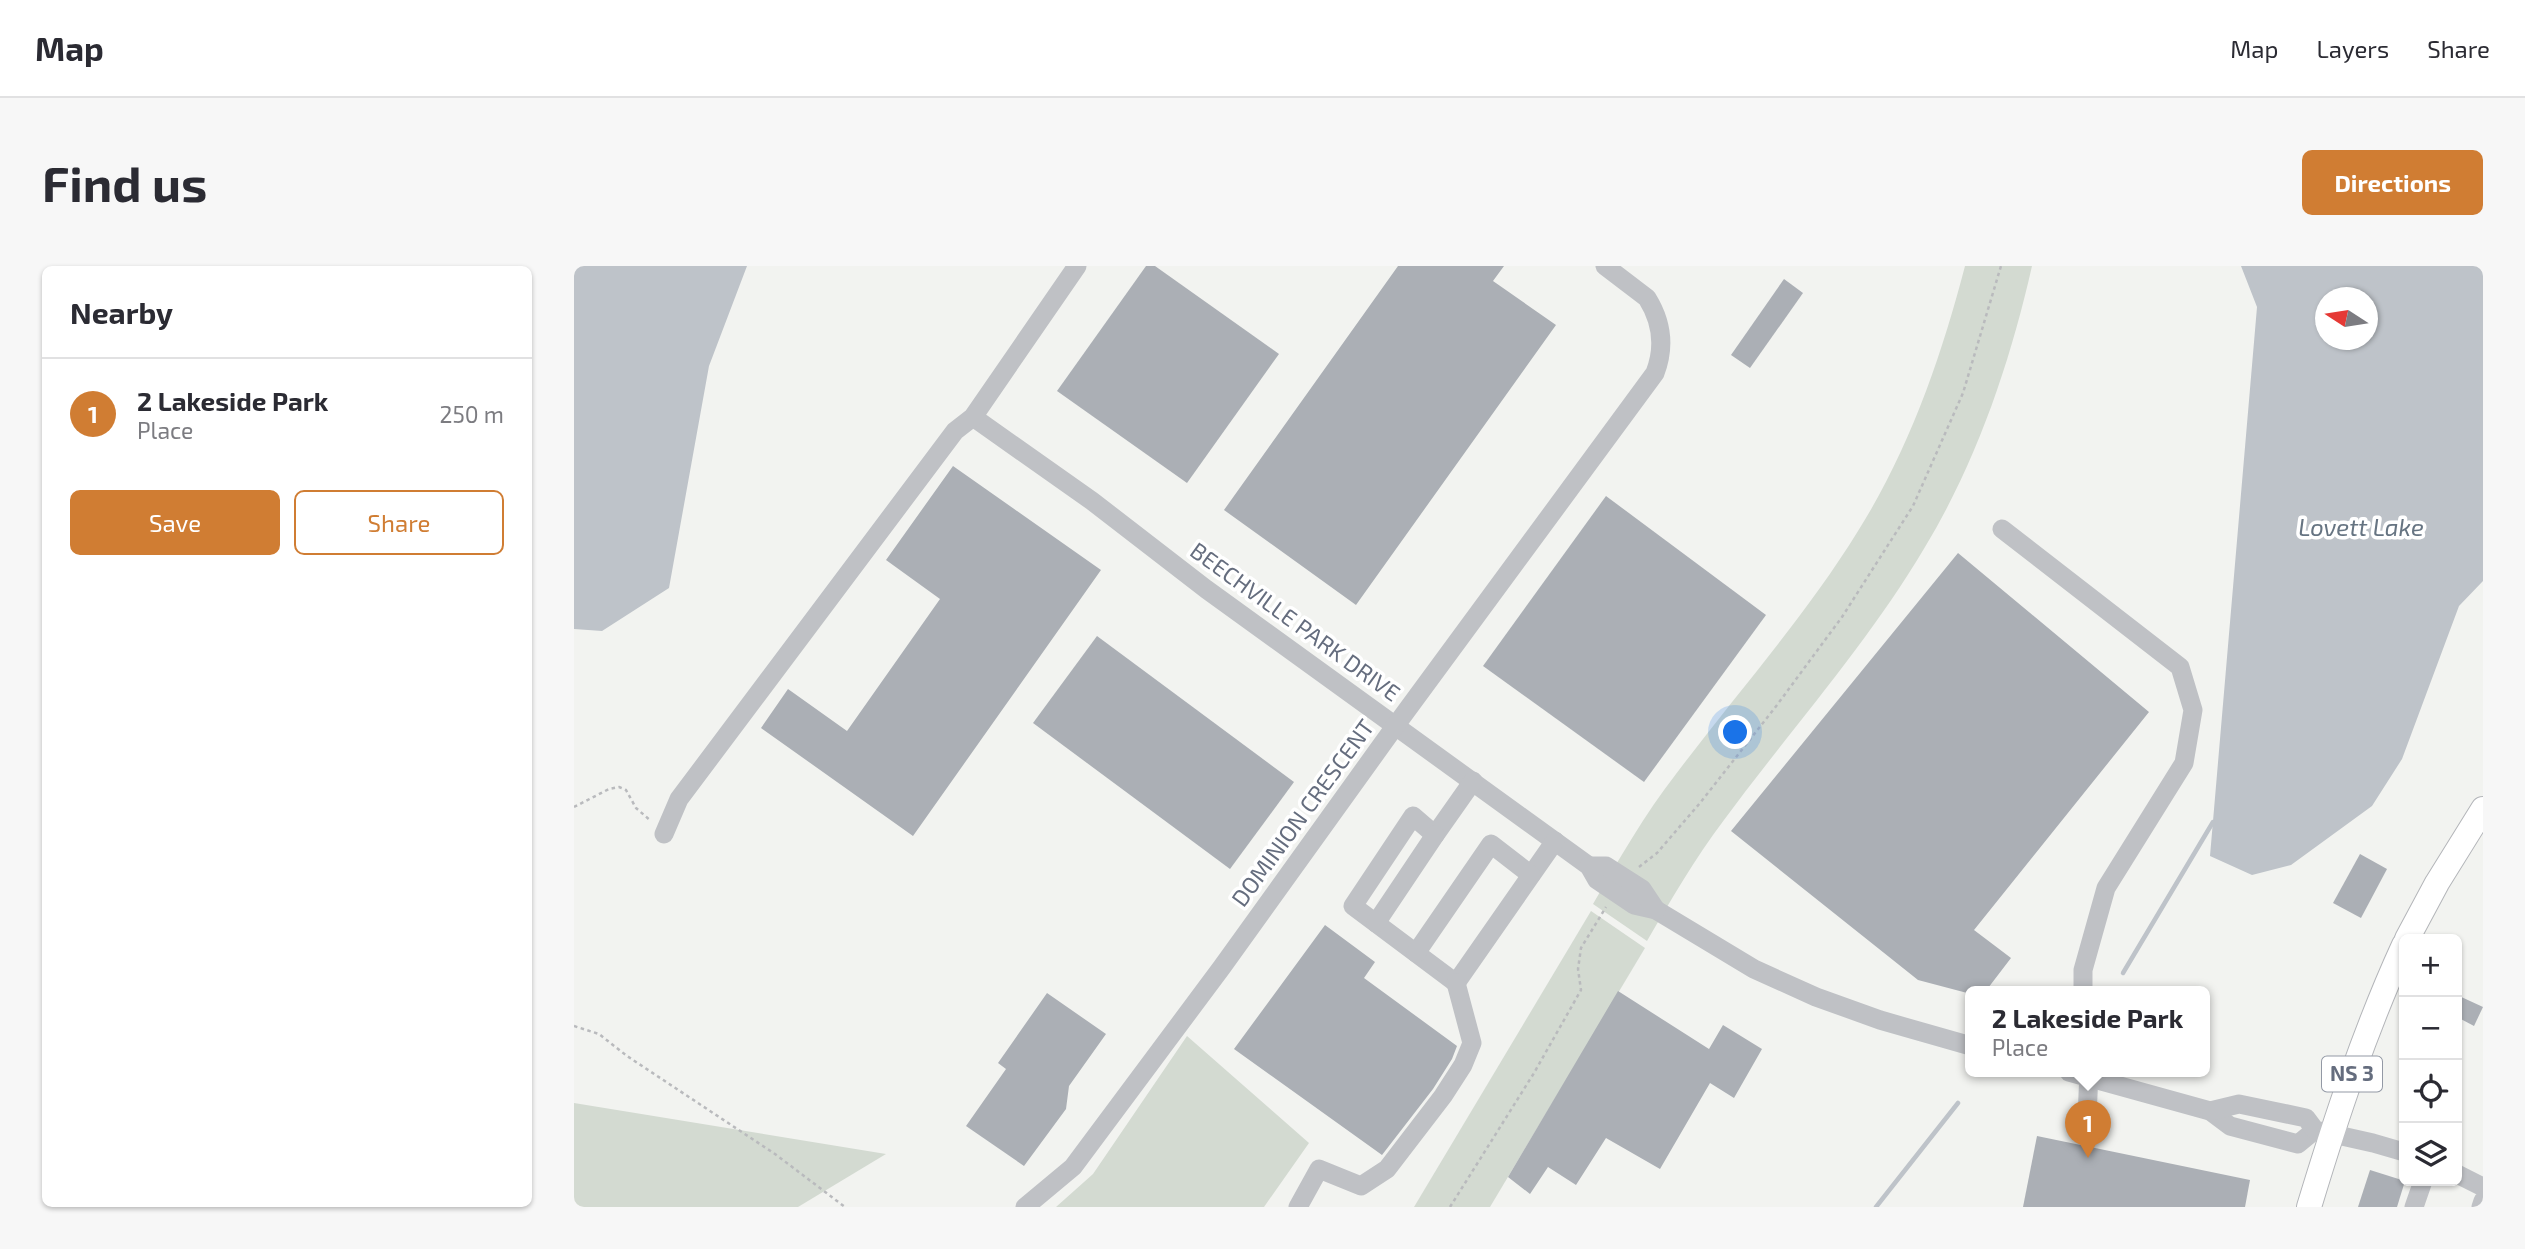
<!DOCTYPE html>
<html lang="en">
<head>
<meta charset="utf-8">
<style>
	:root { --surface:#fff; --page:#f7f7f7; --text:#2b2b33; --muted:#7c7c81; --line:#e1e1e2; --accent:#d07d33 }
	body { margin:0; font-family:"Exo 2",sans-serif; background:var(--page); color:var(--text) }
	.controls { position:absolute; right:21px; bottom:21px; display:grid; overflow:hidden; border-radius:10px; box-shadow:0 2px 5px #0004 }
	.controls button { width:63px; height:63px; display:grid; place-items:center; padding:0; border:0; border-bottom:2px solid var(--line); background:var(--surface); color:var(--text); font:35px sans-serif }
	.compass { position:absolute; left:1741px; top:21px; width:63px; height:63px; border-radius:50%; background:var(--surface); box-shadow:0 2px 5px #0004; rotate:282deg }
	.you { position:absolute; left:1162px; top:467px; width:24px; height:24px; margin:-18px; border:5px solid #fff; border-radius:50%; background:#1a73e8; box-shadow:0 0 0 10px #1a73e833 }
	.badge { display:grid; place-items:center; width:46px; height:46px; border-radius:50%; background:var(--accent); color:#fff; font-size:23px; font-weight:700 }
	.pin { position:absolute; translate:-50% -58px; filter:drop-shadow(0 2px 4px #0008) }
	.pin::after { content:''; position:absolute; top:37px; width:24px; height:21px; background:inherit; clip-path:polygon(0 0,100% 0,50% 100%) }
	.popup { position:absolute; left:1391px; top:720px; width:245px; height:91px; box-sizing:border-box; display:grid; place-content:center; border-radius:10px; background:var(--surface); filter:drop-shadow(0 2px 5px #0005); font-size:23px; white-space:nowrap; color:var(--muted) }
	.popup b { font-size:26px; color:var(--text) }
	.popup::after { content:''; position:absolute; left:50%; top:100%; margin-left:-14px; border:14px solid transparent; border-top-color:var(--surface) }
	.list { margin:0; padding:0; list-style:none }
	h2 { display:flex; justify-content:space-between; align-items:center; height:91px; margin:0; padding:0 28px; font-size:30px }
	h2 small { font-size:23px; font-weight:400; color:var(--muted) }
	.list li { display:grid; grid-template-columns:46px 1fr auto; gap:21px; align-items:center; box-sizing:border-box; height:112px; padding:0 28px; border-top:2px solid var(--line) }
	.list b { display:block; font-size:26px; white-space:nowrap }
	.list p { margin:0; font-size:23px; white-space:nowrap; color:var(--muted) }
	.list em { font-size:23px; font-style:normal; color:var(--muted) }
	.actions { display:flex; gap:14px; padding:21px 28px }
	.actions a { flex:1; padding:16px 0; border:2px solid var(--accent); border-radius:10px; text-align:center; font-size:24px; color:var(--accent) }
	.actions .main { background:var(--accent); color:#fff }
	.icon { flex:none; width:38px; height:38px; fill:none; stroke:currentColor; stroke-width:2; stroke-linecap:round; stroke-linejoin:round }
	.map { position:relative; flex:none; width:1909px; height:941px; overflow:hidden; border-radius:10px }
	header { display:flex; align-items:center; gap:42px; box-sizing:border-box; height:98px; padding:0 35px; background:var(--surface); border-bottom:2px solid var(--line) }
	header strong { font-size:33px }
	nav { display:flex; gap:38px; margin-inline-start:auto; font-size:24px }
	.intro { display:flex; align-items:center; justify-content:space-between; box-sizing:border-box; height:168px; padding:0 42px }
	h1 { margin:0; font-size:49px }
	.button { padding:18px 32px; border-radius:10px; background:var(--accent); color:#fff; font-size:24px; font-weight:700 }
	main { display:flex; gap:42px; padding:0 42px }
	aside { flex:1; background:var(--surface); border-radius:10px; box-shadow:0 2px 5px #0004 }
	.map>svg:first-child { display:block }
	.green { fill:#d3dad1 }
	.water { fill:#bec3c9; fill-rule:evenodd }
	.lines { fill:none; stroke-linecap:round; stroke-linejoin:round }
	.stream { stroke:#bec3c9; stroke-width:4.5 }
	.building { fill:#abafb5 }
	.major-casing { stroke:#b3b5b9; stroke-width:26 }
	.path { stroke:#b9babd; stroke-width:2.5; stroke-dasharray:3.5 3.5; stroke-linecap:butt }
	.minor { stroke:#bfc1c5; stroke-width:19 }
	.major { stroke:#fff; stroke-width:24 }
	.labels { text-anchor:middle; stroke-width:7; stroke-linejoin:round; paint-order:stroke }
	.shield { fill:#fff; stroke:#9399a5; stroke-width:2 }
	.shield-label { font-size:21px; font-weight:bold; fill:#656d7e }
	.street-label { font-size:23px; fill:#656d7e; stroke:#fff }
	.water-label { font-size:24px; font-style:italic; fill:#667482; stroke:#fff }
</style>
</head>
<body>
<header>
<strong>Map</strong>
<nav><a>Map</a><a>Layers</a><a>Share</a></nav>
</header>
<div class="intro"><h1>Find us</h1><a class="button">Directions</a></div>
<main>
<aside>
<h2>Nearby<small></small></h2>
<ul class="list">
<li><span class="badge">1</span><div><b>2 Lakeside Park</b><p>Place</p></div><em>250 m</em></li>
</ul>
<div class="actions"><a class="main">Save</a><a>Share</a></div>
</aside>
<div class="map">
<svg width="1909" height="941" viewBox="0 0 1909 941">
	<rect width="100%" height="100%" fill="#f2f3f0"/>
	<!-- green -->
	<g class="green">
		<path d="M 1391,0 L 1458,0 C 1436,97 1403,195 1351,281 C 1293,379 1217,463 1150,554 C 1121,592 1097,634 1073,675 L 1019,638 C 1045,593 1071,548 1102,508 C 1163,427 1231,351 1284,265 C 1335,184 1367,92 1391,0 Z"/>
		<path d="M 1017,645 L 1071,682 L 916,941 L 840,941 Z"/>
		<path d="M 613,770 L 735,877 L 690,941 L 482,941 L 519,908 Z"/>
		<path d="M 0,837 L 312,888 L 224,941 L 0,941 Z"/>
	</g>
	<!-- water -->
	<g class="water">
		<path d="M 0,0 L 173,0 L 135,100 L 95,322 L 28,365 L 0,363 Z"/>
		<path d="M 1667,0 L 1909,0 L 1909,315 L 1885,340 L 1828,493 L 1798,540 L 1717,599 L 1678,609 L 1636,590 L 1683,41 ZM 1752,32 L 1794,32 L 1794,74 L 1752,74 Z"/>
	</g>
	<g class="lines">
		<!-- stream -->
		<g class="stream">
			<path d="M 1549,707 L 1639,556"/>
			<path d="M 1302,941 L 1384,837"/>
		</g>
	</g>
	<!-- building -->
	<g class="building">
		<path d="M 572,0 L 581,0 L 705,88 L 613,217 L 483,125 Z"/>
		<path d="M 824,0 L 930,0 L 919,15 L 982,59 L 782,339 L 650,244 Z"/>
		<path d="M 1210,13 L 1229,27 L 1176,102 L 1157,89 Z"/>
		<path d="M 379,200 L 527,304 L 339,570 L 187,462 L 214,423 L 273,465 L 366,333 L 312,294 Z"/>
		<path d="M 1032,230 L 1192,349 L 1070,516 L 909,400 Z"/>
		<path d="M 1384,287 L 1575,446 L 1400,664 L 1437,692 L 1411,726 L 1397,726 L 1397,728 L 1344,714 L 1157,565 Z"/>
		<path d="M 523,370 L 720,516 L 656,603 L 459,457 Z"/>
		<path d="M 1786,588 L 1813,603 L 1787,652 L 1759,637 Z"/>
		<path d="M 751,659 L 801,696 L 790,712 L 883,780 L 878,793 L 859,823 L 808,889 L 660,783 Z"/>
		<path d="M 1044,725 L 1135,783 L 1149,759 L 1188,783 L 1160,832 L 1136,817 L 1086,903 L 1032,872 L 1002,919 L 974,901 L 956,928 L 934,911 Z"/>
		<path d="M 473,727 L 532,768 L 495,820 L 492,843 L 450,900 L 392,860 L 432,803 L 424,797 Z"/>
		<path d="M 1883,729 L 1909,741 L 1900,760 L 1883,751 Z"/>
		<path d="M 1463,870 L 1676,914 L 1671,941 L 1449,941 Z"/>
		<path d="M 1796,904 L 1831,915 L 1823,941 L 1784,941 Z"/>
	</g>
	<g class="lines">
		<!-- major casing -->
		<g class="major-casing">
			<g id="major">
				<path d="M 1833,673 L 1863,617 L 1909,543"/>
				<path d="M 1735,941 C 1762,852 1791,764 1830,679"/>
			</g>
		</g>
		<!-- path -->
		<g class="path">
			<path d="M 0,541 L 35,523 L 45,521 L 52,524 L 62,542 L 77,555"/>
			<path d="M 1065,601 L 1083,587 L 1126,537 L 1203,439 L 1268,351 L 1339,240 L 1389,127 L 1427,0"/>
			<path d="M 0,760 L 25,768 L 53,790 L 201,888 L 271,941"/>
			<path d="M 876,941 L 960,807 L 1007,724 L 1004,703 L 1007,682 L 1032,641"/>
		</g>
		<!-- minor -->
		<g class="minor">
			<path d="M 399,151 L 518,235 L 632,323 L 1015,600 L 1023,614 L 1060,639 L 1082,644 L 1180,703 L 1242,731 L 1306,754 L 1397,780"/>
			<path d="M 1428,263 L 1606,401 L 1619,444 L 1610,497 L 1532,622 L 1509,704 L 1509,726"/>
			<path d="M 899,515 L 861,569 L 839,550 L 779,640 L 882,717 L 981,575"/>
			<path d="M 90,568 L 105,533 L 381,165 L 399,151 L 503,0"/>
			<path d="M 1015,600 L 1032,600 L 1068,623 L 1082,644"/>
			<path d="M 802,657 L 861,569"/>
			<path d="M 842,687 L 917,578 L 957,609"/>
			<path d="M 1495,806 L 1636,845 L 1656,860 L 1724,878 L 1741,864"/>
			<path d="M 1636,845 L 1665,838 L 1732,852 L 1741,864 L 1799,877 L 1830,886"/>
			<path d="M 1513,852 L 1515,806"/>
			<path d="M 1883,908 L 1909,921"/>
			<path d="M 451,941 L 499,901 L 648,701 L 822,459 L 1081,107 C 1091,81 1088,56 1073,32 L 1031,0"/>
			<path d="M 724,941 L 745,903 L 787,920 L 813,903 L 869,830 L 889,799 L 898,777 L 882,717"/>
			<path d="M 1840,941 L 1849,915"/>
			<path d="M 1907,941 L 1909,935"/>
		</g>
		<!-- major -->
		<use href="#major" class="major"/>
	</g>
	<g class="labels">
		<!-- shield labels -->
		<rect class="shield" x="1748" y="790.5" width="60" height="35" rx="5"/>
		<g class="shield-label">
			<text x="1778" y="815">NS 3</text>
		</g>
		<!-- street labels -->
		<g class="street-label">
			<text transform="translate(721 356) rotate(36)" y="8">BEECHVILLE PARK DRIVE</text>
			<text transform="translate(729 547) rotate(-54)" y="8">DOMINION CRESCENT</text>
		</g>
		<!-- water labels -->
		<g class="water-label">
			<text x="1787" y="270">Lovett Lake</text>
		</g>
	</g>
</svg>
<div class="controls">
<button>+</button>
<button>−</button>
<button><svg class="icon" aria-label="locate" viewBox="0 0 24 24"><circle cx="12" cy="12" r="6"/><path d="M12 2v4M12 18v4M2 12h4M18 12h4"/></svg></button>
<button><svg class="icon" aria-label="layers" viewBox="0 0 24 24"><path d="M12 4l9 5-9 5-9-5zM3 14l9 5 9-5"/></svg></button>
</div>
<svg class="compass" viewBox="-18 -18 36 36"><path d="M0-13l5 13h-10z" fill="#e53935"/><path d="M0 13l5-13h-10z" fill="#7c7c81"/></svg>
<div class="you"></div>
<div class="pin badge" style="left:1514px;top:892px">1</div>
<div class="popup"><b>2 Lakeside Park</b>Place</div>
</div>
</main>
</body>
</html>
